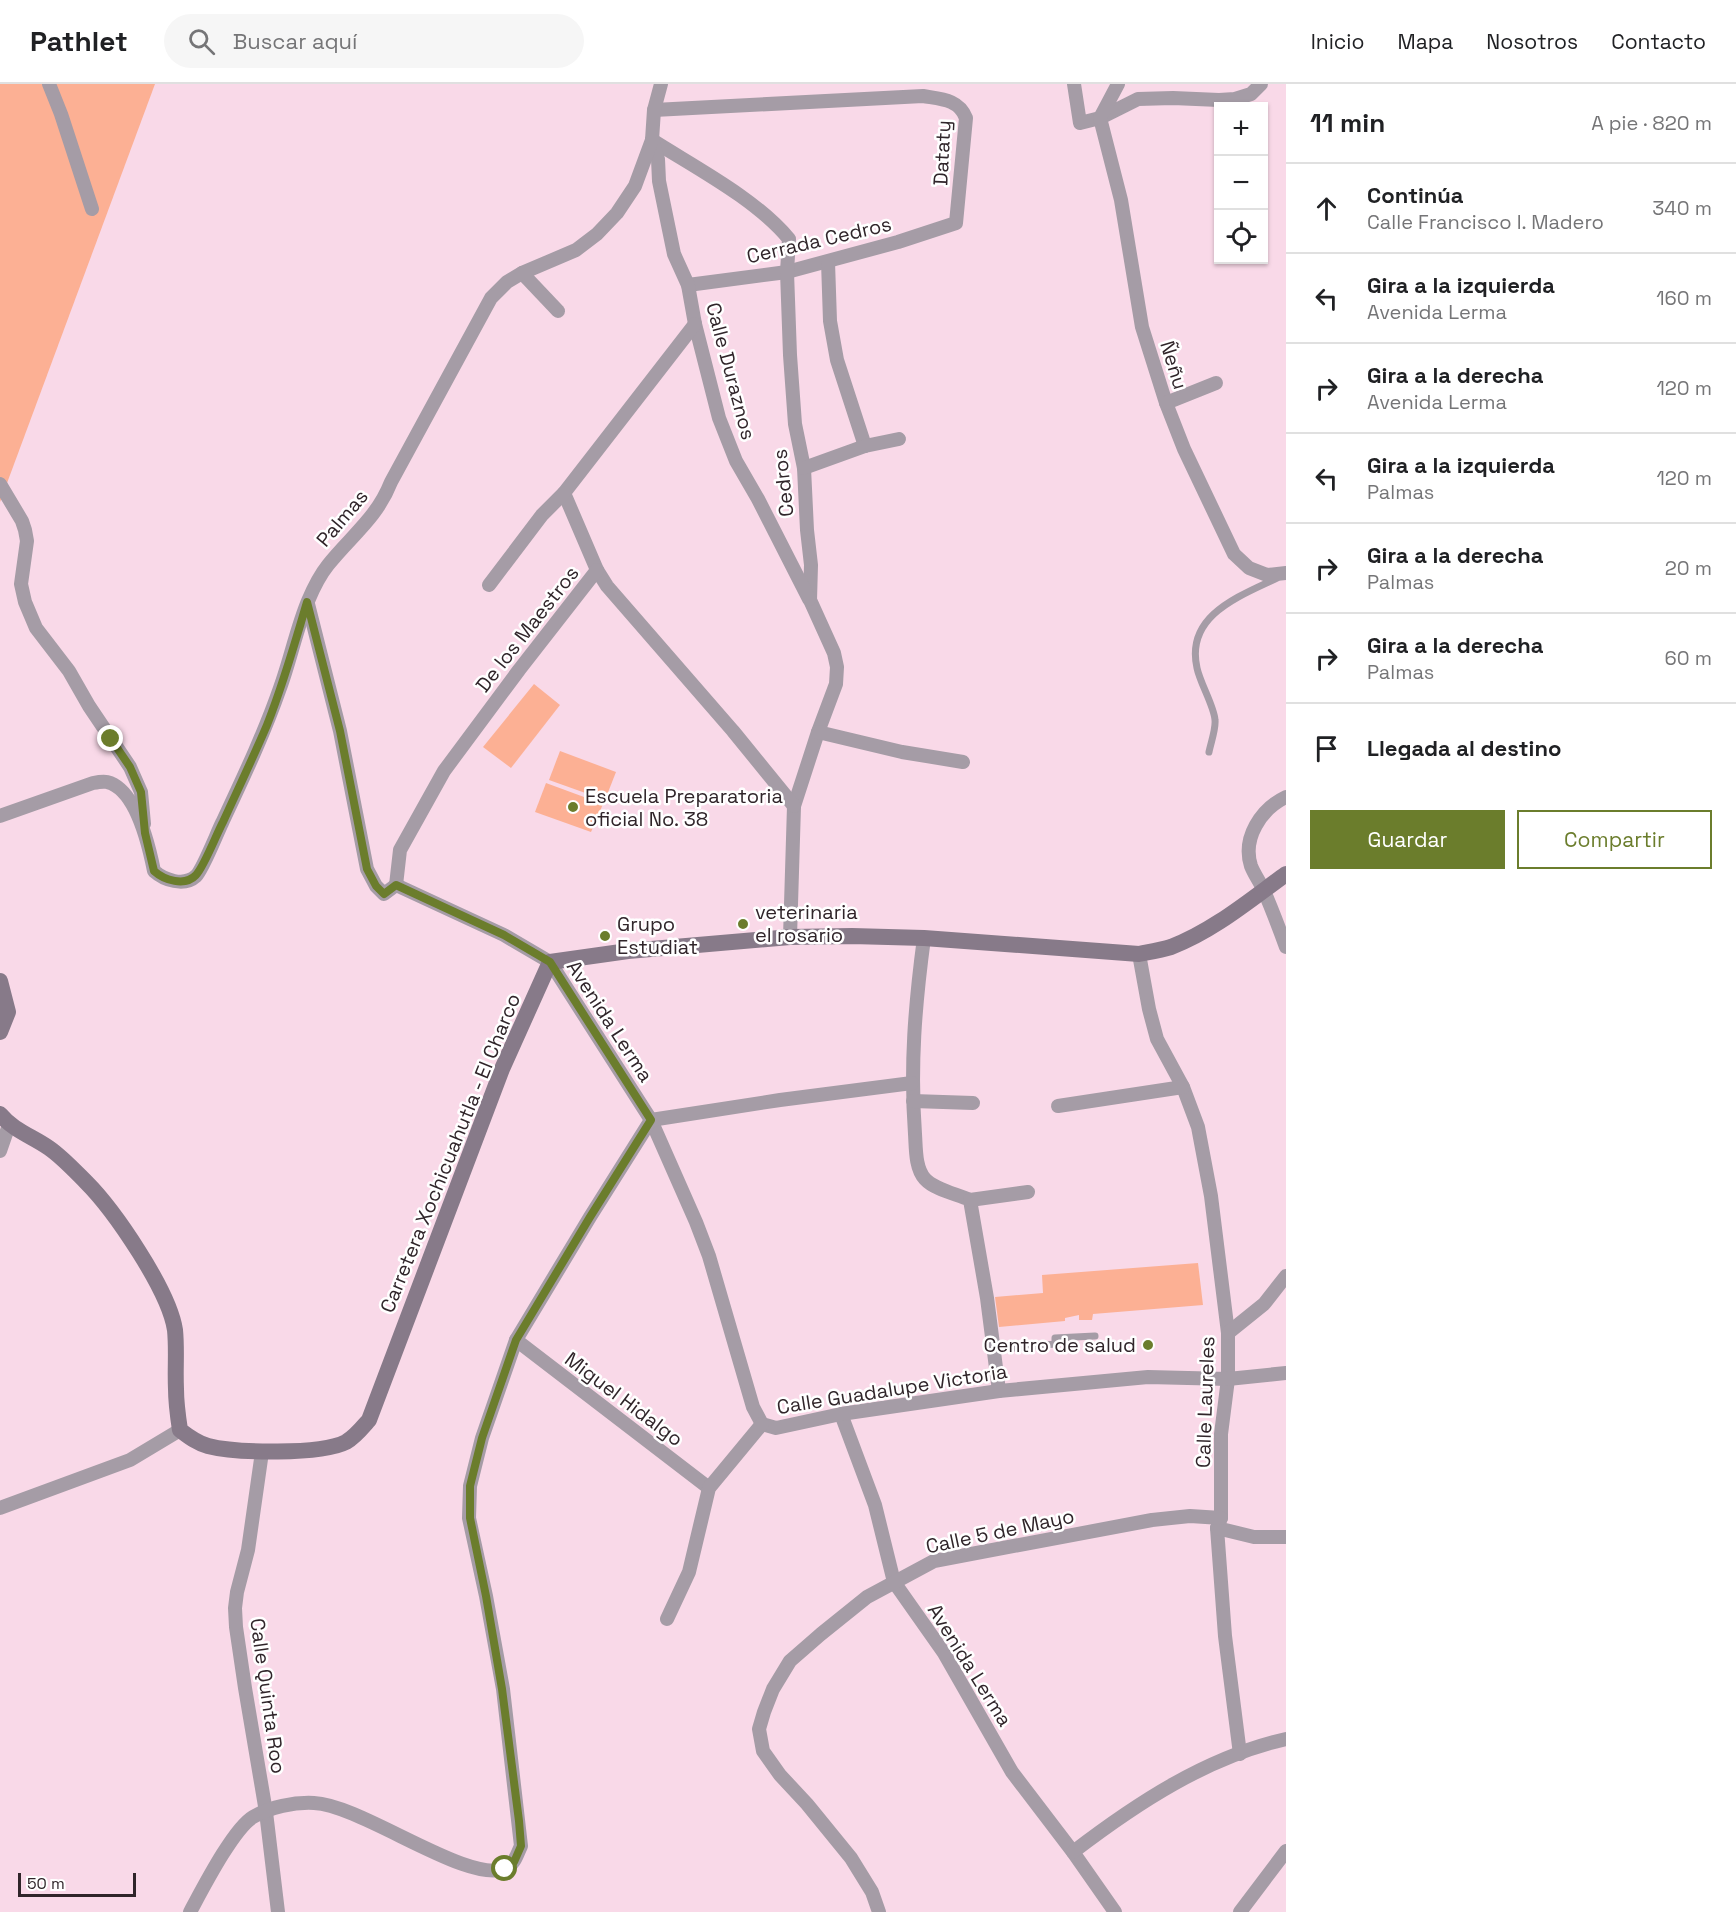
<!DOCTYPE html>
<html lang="es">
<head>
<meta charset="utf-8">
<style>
	:root { --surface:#fff; --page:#f6f6f6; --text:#202124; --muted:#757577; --line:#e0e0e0; --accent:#6b7d2c }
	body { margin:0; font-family:"Space Grotesk",sans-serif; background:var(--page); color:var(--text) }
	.controls { position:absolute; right:18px; top:18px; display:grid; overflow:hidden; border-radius:0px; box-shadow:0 2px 4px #0004 }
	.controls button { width:54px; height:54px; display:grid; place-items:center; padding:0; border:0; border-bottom:2px solid var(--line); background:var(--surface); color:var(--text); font:30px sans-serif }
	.scale { position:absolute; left:18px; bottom:15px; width:118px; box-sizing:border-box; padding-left:6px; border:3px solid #30252a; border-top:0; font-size:16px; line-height:21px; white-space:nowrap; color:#30252a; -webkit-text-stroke:4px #fff; paint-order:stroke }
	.stop { position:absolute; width:18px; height:18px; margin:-14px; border:4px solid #6b7d2c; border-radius:50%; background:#fff }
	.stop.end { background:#6b7d2c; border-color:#fff; box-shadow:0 2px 6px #0008 }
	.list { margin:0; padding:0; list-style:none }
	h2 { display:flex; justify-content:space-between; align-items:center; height:78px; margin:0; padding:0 24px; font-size:26px }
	h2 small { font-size:20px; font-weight:400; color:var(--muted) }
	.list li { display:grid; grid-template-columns:39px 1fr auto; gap:18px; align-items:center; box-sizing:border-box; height:90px; padding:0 24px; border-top:2px solid var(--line) }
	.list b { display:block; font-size:22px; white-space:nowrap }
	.list p { margin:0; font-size:20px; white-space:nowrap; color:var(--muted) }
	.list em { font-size:20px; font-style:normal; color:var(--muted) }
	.actions { display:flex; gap:12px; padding:18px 24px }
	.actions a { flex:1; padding:14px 0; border:2px solid var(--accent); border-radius:0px; text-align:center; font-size:21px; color:var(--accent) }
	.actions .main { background:var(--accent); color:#fff }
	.icon { flex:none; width:33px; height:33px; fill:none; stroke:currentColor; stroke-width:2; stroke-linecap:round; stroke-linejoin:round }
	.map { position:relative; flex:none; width:1286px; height:1828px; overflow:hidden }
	header { display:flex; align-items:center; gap:36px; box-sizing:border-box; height:84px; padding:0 30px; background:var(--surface); border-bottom:2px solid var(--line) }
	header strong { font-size:28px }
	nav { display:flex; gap:33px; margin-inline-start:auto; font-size:21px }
	.search { width:420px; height:54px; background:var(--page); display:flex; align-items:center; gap:15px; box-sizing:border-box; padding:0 21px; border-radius:33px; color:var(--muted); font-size:22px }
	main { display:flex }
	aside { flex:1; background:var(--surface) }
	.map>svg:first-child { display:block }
	.green { fill:#fcb094 }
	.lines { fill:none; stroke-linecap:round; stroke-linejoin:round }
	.service { stroke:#a59ca6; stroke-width:7 }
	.minor { stroke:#a59ca6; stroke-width:14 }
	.secondary { stroke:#877a89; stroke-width:16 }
	.route { stroke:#6b7d2c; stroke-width:8 }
	.poi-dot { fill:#6b7d2c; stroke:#fff; stroke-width:2 }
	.labels { text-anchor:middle; stroke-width:5; stroke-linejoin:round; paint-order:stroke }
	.street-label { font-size:20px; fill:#30252a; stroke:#fff }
	.poi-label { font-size:20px; fill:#30252a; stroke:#fff; text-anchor:start }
</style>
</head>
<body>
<header>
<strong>Pathlet</strong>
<div class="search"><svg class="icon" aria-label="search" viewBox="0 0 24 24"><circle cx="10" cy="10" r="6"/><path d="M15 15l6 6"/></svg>Buscar aquí</div>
<nav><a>Inicio</a><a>Mapa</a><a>Nosotros</a><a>Contacto</a></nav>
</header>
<main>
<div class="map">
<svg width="1286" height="1828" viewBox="0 0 1286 1828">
	<rect width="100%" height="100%" fill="#f9d9e8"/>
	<!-- green -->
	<g class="green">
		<path d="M 0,0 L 155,0 L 0,418 Z"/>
		<path d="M 534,600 L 560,621 L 511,684 L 483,663 Z"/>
		<path d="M 560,667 L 616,688 L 605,716 L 549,696 Z"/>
		<path d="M 546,699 L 603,720 L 591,748 L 535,728 Z"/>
		<path d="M 1198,1179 L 1203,1221 L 1093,1230 L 1092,1236 L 1079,1236 L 1079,1231 L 1065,1234 L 1065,1237 L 999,1243 L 995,1213 L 1043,1209 L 1042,1191 Z"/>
	</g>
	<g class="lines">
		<!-- service -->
		<g class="service">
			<path d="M 1209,668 C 1211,658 1216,645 1215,636 C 1214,622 1200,599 1197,584 C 1185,531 1240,512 1277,494"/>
			<path d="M 994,1266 L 1055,1260 L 1055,1254 L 1095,1252"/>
		</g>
		<!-- minor -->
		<g class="minor">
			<path d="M 49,0 L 61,30 L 92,125"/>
			<path d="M 1074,0 L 1080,39 L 1100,34 L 1138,15 L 1173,14 L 1219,16 L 1235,15 L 1251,10 L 1261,0"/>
			<path d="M 654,26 L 923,12 C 940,15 959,15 966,34 L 956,139 L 898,158 L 787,188 L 688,201"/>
			<path d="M 1100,34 L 1121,116 L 1142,243 L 1166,319 L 1184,365 L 1234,470 L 1249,484 L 1267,491 L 1286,489"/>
			<path d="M 1100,34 L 1118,0"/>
			<path d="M 652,56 C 696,84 756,115 789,155 L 787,188 L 790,271 L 795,340 L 804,384 L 807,446 L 811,481 L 810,516 L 834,569 L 837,583 L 836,600 L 818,648 L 794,722 L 790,853"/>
			<path d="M 652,56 L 658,75 L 659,97 L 674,170 L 688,201 L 695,240 L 719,334 L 736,377 L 758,415 L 809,515"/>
			<path d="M 828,178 L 830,237 L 837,276 L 865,362"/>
			<path d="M 522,189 L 558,227"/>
			<path d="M 695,240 L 564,409 L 597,486 L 607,502 L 733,647 L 794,722"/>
			<path d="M 1166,319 L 1216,299"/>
			<path d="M 804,384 L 865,362 L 899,355"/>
			<path d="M 0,400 L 22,437 L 25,446 L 27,457 L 21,500 L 25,518 L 36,544 L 69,587 L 89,622 L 130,683 L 141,708 L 144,740"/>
			<path d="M 489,501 L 542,431 L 564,409"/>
			<path d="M 308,520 L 340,647 L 367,785 L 376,802 L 384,810 L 396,801"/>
			<path d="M 818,648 L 902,668 L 963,678"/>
			<path d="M 1286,713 C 1261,725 1242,754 1251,782 C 1254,790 1260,798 1264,807 C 1272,825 1279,844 1286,863"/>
			<path d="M 0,732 L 93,699 C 98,698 103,697 107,698 C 136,705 149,762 154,787 C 164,796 184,803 196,792 C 203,785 217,749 222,739 C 243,694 264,650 280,604 C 290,577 297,543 308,517 C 313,505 320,491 328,481 C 351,452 377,434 391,398 L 491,214 L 507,198 L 522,189 L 576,166 L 597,150 L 617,129 L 635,102 L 652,56 L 654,26 L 661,0"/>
			<path d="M 396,801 L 504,851 L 550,878 L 651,1036 L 696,1138 L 709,1172 L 753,1323 L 762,1340"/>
			<path d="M 396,801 L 400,766 L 444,687 L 519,586 L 597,486"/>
			<path d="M 924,854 C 915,921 910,982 915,1050 C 916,1064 915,1084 925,1095 C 935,1106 957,1110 970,1116 L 987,1214 L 999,1307"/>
			<path d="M 1139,870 L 1149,925 L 1157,955 L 1183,1003 L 1198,1043 L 1211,1112 L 1228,1249 L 1228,1295 L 1221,1350 L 1221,1434 L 1217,1444 L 1225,1552 L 1240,1670"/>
			<path d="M 913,1017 L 973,1019"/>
			<path d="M 1058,1022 L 1183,1003"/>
			<path d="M 0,1067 L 9,1041"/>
			<path d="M 970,1116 L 1028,1108"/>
			<path d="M 1228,1249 L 1264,1220 L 1286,1192"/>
			<path d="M 516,1256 L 709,1404"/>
			<path d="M 841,1330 L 875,1421 L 894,1498 L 944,1569 L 1012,1688 L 1073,1768 L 1115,1828"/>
			<path d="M 762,1340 L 776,1344 L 841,1330 L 999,1307 L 1148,1293 L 1228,1295 L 1286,1289"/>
			<path d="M 262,1368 L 248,1466 L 237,1508 L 235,1524 L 236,1543 L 245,1604 L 266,1728 L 278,1828"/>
			<path d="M 0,1424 L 130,1376 L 180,1346"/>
			<path d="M 1217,1444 L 1254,1453 L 1286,1453"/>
			<path d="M 667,1535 L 689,1488 L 709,1404 L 762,1340"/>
			<path d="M 1073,1768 C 1137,1719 1207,1673 1286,1655"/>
			<path d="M 190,1828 C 202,1806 233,1745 253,1733 C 270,1723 294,1718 314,1719 C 362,1721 470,1802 506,1784 C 515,1780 517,1770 521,1762 L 503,1605 L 486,1512 L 469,1434 L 470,1402 L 482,1354 L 516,1256 L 590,1133 L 651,1036 L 780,1016 L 912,999"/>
			<path d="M 879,1828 L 872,1808 L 851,1774 L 807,1720 L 780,1691 L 763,1667 L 759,1645 L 764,1628 L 773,1605 L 790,1577 L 821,1550 L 867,1513 L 934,1477 L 1152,1436 L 1190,1432 L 1221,1434"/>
			<path d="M 1240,1828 L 1286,1767"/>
		</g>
		<!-- secondary -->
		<g class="secondary">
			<path d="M 0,897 L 8,928 L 0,948"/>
			<path d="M 0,1030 C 14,1047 32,1052 49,1064 C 62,1073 74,1086 86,1098 C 114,1126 169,1206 175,1246 C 177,1266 175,1285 176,1305 C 176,1319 178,1333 180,1346 C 189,1353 197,1359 208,1362 C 235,1369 321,1371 346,1358 C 355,1353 362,1344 369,1336 L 502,985 L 550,878 L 628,867 L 790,853 L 852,852 L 924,854 L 1139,870 C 1149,868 1161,866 1171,863 C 1213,847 1250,816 1286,790"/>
		</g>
	</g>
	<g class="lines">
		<!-- route -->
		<path class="route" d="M 111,655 L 130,683 L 141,708 L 145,749 L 154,787 C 164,796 185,803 196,791 C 204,783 217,749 223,738 C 238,705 253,674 267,641 C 283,601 295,559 307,518 L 340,647 L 367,785 L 376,802 L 384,810 L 396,801 L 504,851 L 550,878 L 651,1036 L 590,1133 L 516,1256 L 482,1354 L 470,1402 L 470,1434 L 486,1512 L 502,1605 L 519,1737 L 521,1762 L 514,1778 L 505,1785"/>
	</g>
	<!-- markers -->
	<g class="poi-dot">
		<circle cx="573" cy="723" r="6"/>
		<circle cx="743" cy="840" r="6"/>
		<circle cx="605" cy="852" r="6"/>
		<circle cx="1148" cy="1261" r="6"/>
	</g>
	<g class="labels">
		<!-- street labels -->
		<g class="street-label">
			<text transform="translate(942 69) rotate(-87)" y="7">Dataty</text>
			<text transform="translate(819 156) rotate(-13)" y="7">Cerrada Cedros</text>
			<text transform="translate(1174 281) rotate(73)" y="7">Ñeñu</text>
			<text transform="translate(731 287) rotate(75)" y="7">Calle Duraznos</text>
			<text transform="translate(783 399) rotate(-96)" y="7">Cedros</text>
			<text transform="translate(342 434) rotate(-50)" y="7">Palmas</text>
			<text transform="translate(527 545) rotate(-52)" y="7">De los Maestros</text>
			<text transform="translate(610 937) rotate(57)" y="7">Avenida Lerma</text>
			<text transform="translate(450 1069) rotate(-68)" y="7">Carretera Xochicuahutla - El Charco</text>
			<text transform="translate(892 1305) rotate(-9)" y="7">Calle Guadalupe Victoria</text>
			<text transform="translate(624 1315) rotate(37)" y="7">Miguel Hidalgo</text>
			<text transform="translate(1205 1318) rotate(-88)" y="7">Calle Laureles</text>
			<text transform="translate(1000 1447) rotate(-12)" y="7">Calle 5 de Mayo</text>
			<text transform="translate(970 1581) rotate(58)" y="7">Avenida Lerma</text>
			<text transform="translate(268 1612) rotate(82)" y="7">Calle Quinta Roo</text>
		</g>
		<!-- poi labels -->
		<g class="poi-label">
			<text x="585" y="719">Escuela Preparatoria<tspan x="585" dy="23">oficial No. 38</tspan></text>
			<text x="755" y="835">veterinaria<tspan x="755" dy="23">el rosario</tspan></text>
			<text x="617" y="847">Grupo<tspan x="617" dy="23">Estudiat</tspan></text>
			<text x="1136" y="1268" text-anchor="end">Centro de salud</text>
		</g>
	</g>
</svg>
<div class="controls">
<button>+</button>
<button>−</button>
<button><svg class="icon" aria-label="locate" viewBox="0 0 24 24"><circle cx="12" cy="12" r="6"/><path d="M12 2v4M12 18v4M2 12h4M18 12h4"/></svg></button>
</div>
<div class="scale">50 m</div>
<div class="stop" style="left:505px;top:1785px"></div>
<div class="stop end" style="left:111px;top:655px"></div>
</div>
<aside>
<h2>11 min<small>A pie · 820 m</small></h2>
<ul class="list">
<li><svg class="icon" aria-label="ahead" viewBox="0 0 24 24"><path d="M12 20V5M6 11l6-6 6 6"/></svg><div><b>Continúa</b><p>Calle Francisco I. Madero</p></div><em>340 m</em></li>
<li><svg class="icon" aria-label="left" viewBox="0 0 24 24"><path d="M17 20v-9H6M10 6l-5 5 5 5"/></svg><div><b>Gira a la izquierda</b><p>Avenida Lerma</p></div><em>160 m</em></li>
<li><svg class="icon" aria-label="right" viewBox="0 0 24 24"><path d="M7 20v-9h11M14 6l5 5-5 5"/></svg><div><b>Gira a la derecha</b><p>Avenida Lerma</p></div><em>120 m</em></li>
<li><svg class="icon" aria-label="left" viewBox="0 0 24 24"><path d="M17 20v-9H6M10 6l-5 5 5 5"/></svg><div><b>Gira a la izquierda</b><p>Palmas</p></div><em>120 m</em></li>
<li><svg class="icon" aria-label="right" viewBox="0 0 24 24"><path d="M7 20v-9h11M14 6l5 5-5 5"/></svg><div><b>Gira a la derecha</b><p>Palmas</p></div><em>20 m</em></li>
<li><svg class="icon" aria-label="right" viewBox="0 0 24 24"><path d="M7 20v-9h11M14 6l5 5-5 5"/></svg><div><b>Gira a la derecha</b><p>Palmas</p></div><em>60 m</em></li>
<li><svg class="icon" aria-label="arrive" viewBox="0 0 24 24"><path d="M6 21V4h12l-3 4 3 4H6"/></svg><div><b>Llegada al destino</b></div></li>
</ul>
<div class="actions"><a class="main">Guardar</a><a>Compartir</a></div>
</aside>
</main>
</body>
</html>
